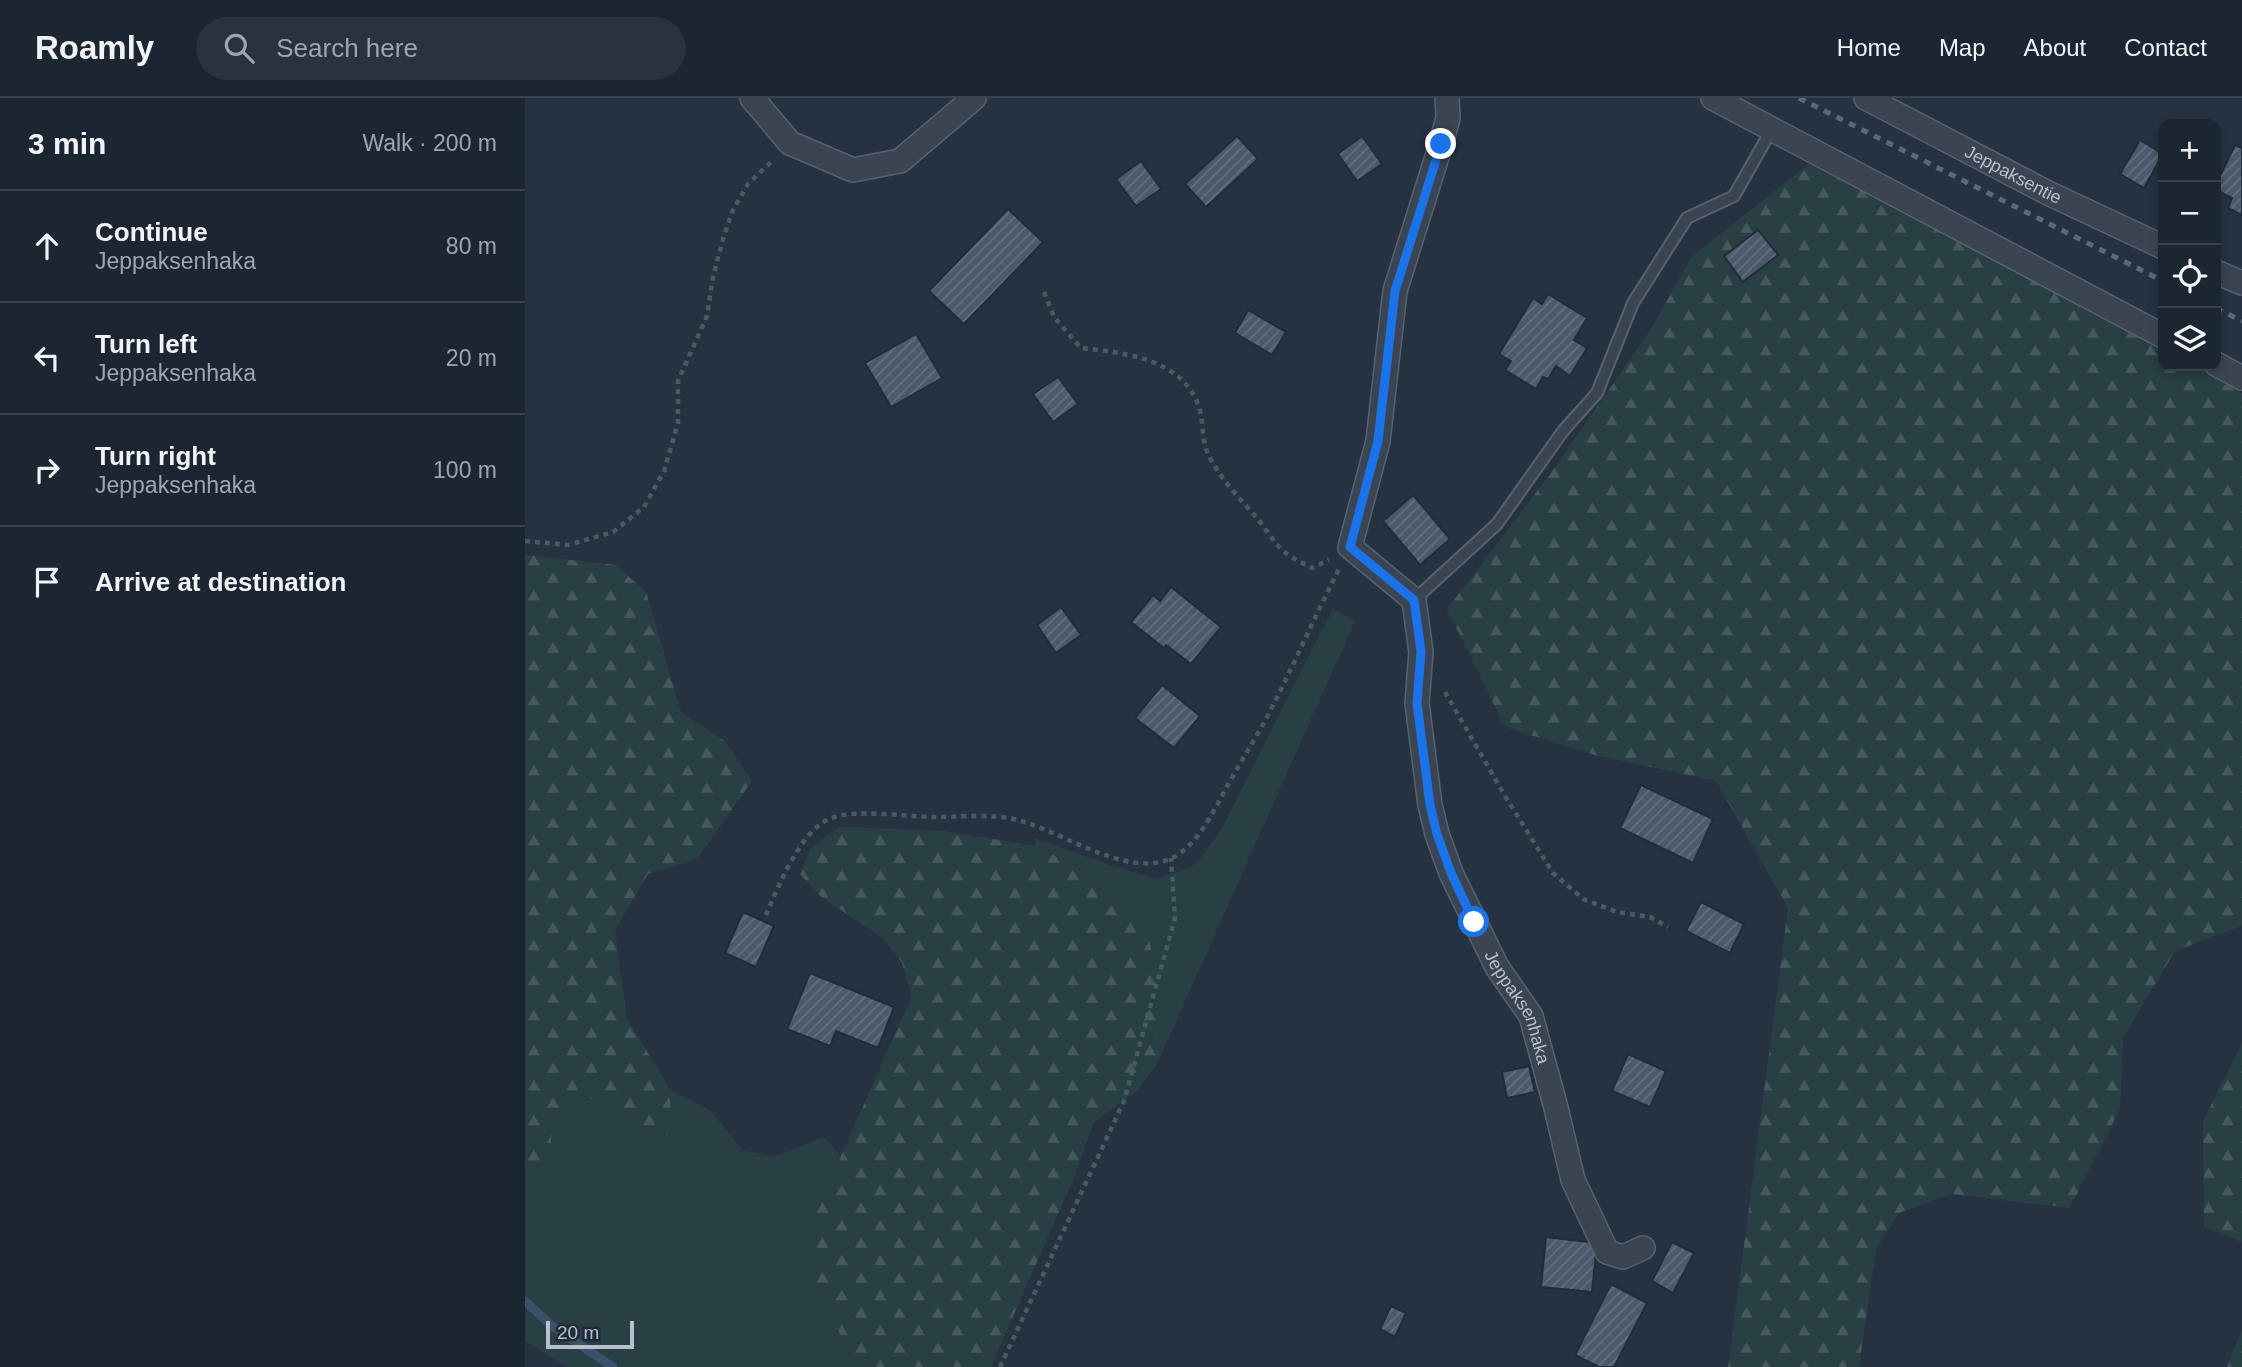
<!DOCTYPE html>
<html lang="en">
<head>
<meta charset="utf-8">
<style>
	:root { --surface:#1c2632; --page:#29323e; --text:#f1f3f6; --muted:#a0a5ac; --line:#3a434d }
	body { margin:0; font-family:Arial,sans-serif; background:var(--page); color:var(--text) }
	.controls { position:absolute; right:21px; top:21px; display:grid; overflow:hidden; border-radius:14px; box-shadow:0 4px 10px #0003 }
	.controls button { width:63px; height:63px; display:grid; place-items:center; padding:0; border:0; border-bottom:2px solid var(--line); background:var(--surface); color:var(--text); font:35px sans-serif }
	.scale { position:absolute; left:21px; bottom:18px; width:88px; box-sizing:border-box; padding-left:7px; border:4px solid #b7bfcc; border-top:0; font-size:19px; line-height:24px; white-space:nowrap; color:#b7bfcc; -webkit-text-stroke:5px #1f2937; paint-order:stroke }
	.stop { position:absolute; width:21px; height:21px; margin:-16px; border:5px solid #1a73e8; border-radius:50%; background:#fff }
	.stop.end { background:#1a73e8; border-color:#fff; box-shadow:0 2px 7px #0008 }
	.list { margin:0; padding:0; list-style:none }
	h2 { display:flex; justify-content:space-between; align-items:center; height:91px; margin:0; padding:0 28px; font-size:30px }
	h2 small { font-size:23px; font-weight:400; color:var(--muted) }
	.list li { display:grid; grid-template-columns:46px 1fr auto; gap:21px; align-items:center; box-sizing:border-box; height:112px; padding:0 28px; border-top:2px solid var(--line) }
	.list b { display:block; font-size:26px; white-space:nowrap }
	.list p { margin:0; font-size:23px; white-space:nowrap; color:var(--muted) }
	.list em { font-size:23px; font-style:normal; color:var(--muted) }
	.icon { flex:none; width:38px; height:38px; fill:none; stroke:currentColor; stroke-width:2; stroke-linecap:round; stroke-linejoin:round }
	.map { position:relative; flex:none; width:1717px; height:1269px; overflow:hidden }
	header { display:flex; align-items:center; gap:42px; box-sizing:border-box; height:98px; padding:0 35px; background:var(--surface); border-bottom:2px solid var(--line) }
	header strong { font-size:33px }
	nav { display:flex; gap:38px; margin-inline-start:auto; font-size:24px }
	.search { width:490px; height:63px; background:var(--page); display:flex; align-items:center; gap:18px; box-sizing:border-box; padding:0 24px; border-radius:38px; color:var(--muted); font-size:26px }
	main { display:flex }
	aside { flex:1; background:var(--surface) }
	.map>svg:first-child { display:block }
	.green { fill:#284043 }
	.forest { fill:url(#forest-firs) }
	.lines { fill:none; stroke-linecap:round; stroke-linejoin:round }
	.stream { stroke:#3b506b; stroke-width:9 }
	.building { fill:url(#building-hatch); stroke:#212b39; stroke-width:2 }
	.service-casing { stroke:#58626f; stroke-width:14 }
	.minor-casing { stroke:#58626f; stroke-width:26 }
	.path { stroke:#465d60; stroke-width:4.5; stroke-dasharray:5 5; stroke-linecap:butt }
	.service { stroke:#3a4452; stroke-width:10 }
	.minor { stroke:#3a4452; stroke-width:23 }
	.rail { stroke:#5c6879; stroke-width:5; stroke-dasharray:7 7; stroke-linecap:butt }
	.route { stroke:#1a73e8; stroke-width:9 }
	.labels { text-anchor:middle; stroke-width:5; stroke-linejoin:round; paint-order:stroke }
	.street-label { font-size:18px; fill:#b7bfcc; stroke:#1f2937 }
</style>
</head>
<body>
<header>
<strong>Roamly</strong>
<div class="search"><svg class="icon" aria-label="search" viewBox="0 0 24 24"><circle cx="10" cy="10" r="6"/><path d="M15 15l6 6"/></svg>Search here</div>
<nav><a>Home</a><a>Map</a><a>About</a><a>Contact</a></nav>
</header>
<main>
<aside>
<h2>3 min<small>Walk · 200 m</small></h2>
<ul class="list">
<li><svg class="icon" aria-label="ahead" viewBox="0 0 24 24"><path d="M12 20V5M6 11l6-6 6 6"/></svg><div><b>Continue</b><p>Jeppaksenhaka</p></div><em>80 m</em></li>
<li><svg class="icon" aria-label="left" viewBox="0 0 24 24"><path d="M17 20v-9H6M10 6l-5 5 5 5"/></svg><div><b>Turn left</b><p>Jeppaksenhaka</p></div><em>20 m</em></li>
<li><svg class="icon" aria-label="right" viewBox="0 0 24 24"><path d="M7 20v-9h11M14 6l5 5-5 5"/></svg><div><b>Turn right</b><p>Jeppaksenhaka</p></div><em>100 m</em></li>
<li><svg class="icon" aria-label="arrive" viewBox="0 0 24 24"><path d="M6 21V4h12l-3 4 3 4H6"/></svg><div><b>Arrive at destination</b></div></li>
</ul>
</aside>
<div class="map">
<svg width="1717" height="1269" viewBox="0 0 1717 1269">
	<defs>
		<pattern id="forest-firs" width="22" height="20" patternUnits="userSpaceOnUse" patternTransform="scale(1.75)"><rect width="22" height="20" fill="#284043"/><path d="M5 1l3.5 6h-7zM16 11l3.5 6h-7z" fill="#455a5d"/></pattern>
		<pattern id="building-hatch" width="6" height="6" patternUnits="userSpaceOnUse" patternTransform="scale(1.75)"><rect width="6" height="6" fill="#4c596b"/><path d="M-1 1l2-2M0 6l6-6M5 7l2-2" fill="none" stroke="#646f7f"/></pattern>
	</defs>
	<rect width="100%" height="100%" fill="#263242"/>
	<!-- green -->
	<g class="green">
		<path d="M 808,511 L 830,523 L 632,966 L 638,902 L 580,784 L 511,748 L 509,740 L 585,767 L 632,781 L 670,767 L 695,734 Z"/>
		<path d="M 146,992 L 186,1013 L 217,1052 L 249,1059 L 299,1039 L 316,1058 L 292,1112 L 324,1255 L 347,1269 L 42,1269 L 0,1243 L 0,1066 L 7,1075 L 27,1031 L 51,1006 L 72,999 L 97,1020 L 124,1049 L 143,1037 Z"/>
	</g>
	<!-- forest -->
	<g class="forest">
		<path d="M 1288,63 L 1638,252 L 1638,268 L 1667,268 L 1717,295 L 1717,828 L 1650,853 L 1598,940 L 1595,1011 L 1545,1110 L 1426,1096 L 1374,1115 L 1351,1151 L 1334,1269 L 1203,1269 L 1263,810 L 1191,683 L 1070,657 L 980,629 L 922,511 L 1026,375 L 1126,231 L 1167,158 Z"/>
		<path d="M 0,457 L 91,467 L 121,494 L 156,614 L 200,643 L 227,683 L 172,761 L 123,776 L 90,833 L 102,921 L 146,992 L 143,1037 L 123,1049 L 97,1020 L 72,999 L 51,1006 L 27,1031 L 24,1072 L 7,1075 L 0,1066 Z"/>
		<path d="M 314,729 L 419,733 L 511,748 L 580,784 L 624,842 L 638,902 L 632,966 L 614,991 L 569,1024 L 547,1084 L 466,1269 L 347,1269 L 324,1255 L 285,1172 L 292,1112 L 387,898 L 377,865 L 358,840 L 295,798 L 275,776 L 286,750 Z"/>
		<path d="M 1717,945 L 1717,1144 L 1679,1129 L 1678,1023 Z"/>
		<path d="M 1717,1232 L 1717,1269 L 1702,1269 Z"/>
	</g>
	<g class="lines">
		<!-- stream -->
		<path class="stream" d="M 0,1203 L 26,1227 L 88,1269"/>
	</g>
	<!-- building -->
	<g class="building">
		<path d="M 712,38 L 733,61 L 681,109 L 660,86 Z"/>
		<path d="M 837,38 L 857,66 L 832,83 L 813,56 Z"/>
		<path d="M 1615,42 L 1638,56 L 1619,90 L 1595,76 Z"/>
		<path d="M 1710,47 L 1717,50 L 1717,117 L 1703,110 L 1707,100 L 1691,92 L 1691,86 Z"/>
		<path d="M 616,63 L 636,91 L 611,108 L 591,81 Z"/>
		<path d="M 483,111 L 518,144 L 439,226 L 404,193 Z"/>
		<path d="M 1233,132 L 1253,157 L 1218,184 L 1199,158 Z"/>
		<path d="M 1023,196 L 1062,220 L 1049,242 L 1062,250 L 1045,278 L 1031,268 L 1023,281 L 1018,279 L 1011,291 L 980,272 L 986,263 L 974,256 L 1008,200 L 1017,206 Z"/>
		<path d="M 723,212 L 761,234 L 747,257 L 710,235 Z"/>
		<path d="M 391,236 L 417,280 L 366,309 L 340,265 Z"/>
		<path d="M 533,279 L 553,306 L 528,324 L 508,296 Z"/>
		<path d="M 888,397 L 925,441 L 895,467 L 858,423 Z"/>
		<path d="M 646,489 L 696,529 L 666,566 L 641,547 L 639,550 L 606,524 L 628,497 L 635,503 Z"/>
		<path d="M 536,509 L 556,537 L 531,555 L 512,527 Z"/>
		<path d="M 637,587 L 675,618 L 649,650 L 610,620 Z"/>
		<path d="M 1116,687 L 1188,721 L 1168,765 L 1095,730 Z"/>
		<path d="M 1176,804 L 1219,826 L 1205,855 L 1161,833 Z"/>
		<path d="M 218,814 L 249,828 L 231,869 L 200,855 Z"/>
		<path d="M 285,875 L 369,909 L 353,950 L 311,933 L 305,948 L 262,931 Z"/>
		<path d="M 1103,956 L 1141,973 L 1125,1009 L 1087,993 Z"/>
		<path d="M 1004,968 L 1010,994 L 982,1000 L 977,974 Z"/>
		<path d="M 1021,1139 L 1072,1145 L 1067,1194 L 1016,1189 Z"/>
		<path d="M 1147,1144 L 1169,1155 L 1148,1195 L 1127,1183 Z"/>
		<path d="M 1086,1186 L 1122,1205 L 1089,1269 L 1074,1269 L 1050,1257 Z"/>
		<path d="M 866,1208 L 881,1215 L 870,1239 L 855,1231 Z"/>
	</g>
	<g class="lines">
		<!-- service casing -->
		<g class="service-casing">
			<path id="service" d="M 889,502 L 972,426 L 1038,333 L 1072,295 L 1108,205 L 1162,120 L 1209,98 L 1247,31"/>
		</g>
		<!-- minor casing -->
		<g class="minor-casing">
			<g id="minor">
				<path d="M 227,0 L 265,45 L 328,72 L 375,63 L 449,0"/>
				<path id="s1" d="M 922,0 L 923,20 L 916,46 L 870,193 L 853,343 L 825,449 L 889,502 L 896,554 L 892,605 L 905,707 L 912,736 L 926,775 L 972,869 L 1006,918 L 1031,1010 L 1048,1082 L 1082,1154 L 1098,1159 L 1118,1150"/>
				<path d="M 1188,0 L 1638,238"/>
				<path id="s2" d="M 1341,0 L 1523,95 L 1638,149"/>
				<path d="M 1691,174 L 1717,185"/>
				<path d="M 1691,266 L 1717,280"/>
			</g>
		</g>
		<!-- path -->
		<g class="path">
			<path d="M 519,194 L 529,219 L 556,250 C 600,255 657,260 674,309 C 679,324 676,340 683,356 C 694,379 715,401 732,420 C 740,430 747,441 755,450 C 764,459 776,464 787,470 L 804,462"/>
			<path d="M 0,443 L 43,447 L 88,434 L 119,409 L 139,373 L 153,325 L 153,283 L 182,218 L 188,179 L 198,141 L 207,114 L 223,86 L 247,63"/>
			<path d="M 920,594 L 980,698 L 1028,775 L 1058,801 L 1092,814 L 1125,819 L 1143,829"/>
			<path d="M 241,817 C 253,789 275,734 304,721 C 329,710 381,719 409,719 C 433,719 459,716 483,720 C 533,727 610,792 658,753 C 679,736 692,706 705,683 C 717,662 730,641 742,619 C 767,571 789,520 814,471"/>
			<path d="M 475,1269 L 599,1003 L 650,820 L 646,760"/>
		</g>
		<!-- service -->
		<use href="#service" class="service"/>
		<!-- minor -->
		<use href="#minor" class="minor"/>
		<!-- rail -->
		<g class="rail">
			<path d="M 1274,0 L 1638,183"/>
			<path d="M 1691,210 L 1717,223"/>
		</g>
	</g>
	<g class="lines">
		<!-- route -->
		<path class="route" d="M 916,46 L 870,193 L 853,343 L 825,449 L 889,502 L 896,554 L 892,605 L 905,707 L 912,736 L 926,775 L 949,824"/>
	</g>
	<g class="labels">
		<!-- street labels -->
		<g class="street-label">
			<text dy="6" stroke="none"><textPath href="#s2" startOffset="166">Jeppaksentie</textPath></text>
			<text dy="6" stroke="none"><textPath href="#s1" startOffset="973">Jeppaksenhaka</textPath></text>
		</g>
	</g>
</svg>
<div class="controls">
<button>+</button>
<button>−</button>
<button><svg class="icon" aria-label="locate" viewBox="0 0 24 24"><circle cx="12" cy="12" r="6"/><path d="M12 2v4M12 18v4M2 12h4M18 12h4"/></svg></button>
<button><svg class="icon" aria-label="layers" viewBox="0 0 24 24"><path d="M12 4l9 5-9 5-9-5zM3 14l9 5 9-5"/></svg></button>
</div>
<div class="scale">20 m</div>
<div class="stop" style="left:949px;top:824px"></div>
<div class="stop end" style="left:916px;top:46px"></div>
</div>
</main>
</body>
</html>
